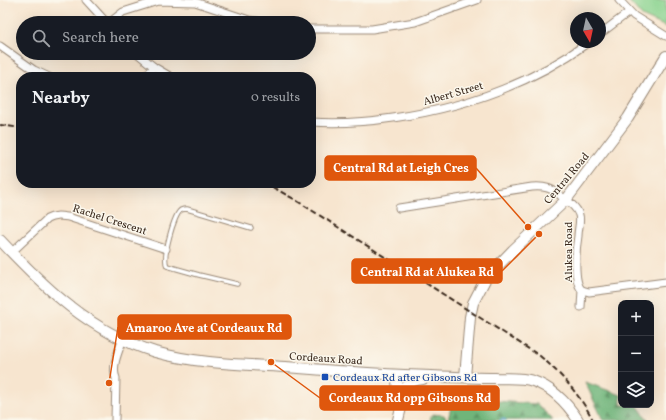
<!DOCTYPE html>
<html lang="en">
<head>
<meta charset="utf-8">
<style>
	:root { --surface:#171b24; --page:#242831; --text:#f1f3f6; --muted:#9ea1a6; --line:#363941 }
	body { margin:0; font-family:Vollkorn,serif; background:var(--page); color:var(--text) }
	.controls { position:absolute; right:12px; bottom:12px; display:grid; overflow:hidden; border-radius:8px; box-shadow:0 4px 16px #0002 }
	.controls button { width:36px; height:36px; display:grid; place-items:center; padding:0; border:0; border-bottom:1px solid var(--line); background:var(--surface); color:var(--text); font:20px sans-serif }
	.compass { position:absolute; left:570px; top:12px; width:36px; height:36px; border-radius:50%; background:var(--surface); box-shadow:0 4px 16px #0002; rotate:171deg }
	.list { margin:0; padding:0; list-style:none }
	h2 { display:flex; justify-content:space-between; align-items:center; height:52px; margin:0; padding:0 16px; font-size:17px }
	h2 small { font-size:13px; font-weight:400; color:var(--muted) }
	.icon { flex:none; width:22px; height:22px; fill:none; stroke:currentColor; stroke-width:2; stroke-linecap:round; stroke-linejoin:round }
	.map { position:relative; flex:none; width:666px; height:420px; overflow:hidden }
	.search { position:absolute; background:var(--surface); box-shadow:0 4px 16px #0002; left:16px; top:16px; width:300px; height:44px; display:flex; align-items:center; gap:10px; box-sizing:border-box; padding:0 14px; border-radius:22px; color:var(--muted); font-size:15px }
	.panel { position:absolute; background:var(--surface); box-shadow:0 4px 16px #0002; left:16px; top:72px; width:300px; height:116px; border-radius:16px }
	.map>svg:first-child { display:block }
	.forest { fill:url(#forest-firs); stroke:#55704c }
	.park { fill:#8ad38f; stroke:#627e56 }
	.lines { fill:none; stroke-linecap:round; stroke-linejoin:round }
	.stream { stroke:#65a6d8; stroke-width:2 }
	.lane-casing { stroke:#998876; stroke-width:5.5 }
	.street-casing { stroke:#998876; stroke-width:9 }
	.secondary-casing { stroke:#998876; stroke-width:12 }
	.lane { stroke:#fff; stroke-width:3.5 }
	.street { stroke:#fff; stroke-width:7 }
	.secondary { stroke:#fff; stroke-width:10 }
	.rail { stroke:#3b2a1e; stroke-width:2; stroke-dasharray:6 3; stroke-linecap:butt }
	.transit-dot { fill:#1a4fb4; stroke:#fbf7ec; stroke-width:1.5 }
	.labels { text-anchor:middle; stroke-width:3; stroke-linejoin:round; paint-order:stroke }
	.street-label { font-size:11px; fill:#3b2a1e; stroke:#fbf7ec }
	.transit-label { font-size:11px; fill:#164399; stroke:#fbf7ec; text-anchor:start }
	.leader { fill:none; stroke:#df570d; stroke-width:1.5 }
	.callout-dot { fill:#df570d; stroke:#fbf7ec; stroke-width:1.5 }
	.callout { fill:#df570d; stroke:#df570d; stroke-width:1.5 }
	.callout-label { font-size:12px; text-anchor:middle; font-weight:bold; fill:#fff }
</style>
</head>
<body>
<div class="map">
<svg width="666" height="420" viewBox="0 0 666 420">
	<defs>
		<pattern id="forest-firs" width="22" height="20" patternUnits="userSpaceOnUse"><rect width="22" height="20" fill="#6fb57a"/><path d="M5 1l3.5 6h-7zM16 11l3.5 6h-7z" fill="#5c9363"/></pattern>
	</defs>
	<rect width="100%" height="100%" fill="#fbf7ec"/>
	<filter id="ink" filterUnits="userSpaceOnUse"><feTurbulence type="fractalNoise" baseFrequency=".025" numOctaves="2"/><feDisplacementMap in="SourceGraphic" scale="8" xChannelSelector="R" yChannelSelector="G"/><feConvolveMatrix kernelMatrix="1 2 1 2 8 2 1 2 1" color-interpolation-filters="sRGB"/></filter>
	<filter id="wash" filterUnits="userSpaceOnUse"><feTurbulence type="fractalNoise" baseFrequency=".012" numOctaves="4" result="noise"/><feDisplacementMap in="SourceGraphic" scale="16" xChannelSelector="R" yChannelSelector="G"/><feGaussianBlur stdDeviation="0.9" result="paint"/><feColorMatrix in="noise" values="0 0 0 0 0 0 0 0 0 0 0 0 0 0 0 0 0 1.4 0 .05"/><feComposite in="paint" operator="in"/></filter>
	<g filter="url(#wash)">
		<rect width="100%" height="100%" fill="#f7e5cf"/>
		<!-- forest -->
		<g class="forest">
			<path d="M 585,382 L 621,395 L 621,405 L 637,405 L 648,420 L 603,420 Z"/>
			<path d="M 453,398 L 537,404 L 553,420 L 448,420 Z"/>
			<path d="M 432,414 L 444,415 L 447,420 L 430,420 Z"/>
		</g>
		<!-- park -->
		<path class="park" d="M 628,0 L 666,0 L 666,27 L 642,16 Z"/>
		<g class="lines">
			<!-- stream -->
			<path class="stream" d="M 501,420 L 502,419 L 505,420"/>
		</g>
	</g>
	<g filter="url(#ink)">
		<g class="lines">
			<!-- lane casing -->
			<g class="lane-casing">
				<path id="lane" d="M 237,284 L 199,275 L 167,266 C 162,258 174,214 181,210 C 183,209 185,209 187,209 L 251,228"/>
			</g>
			<!-- street casing -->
			<g class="street-casing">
				<g id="street">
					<path d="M 86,0 L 107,23"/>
					<path d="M 619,0 L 634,16 L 666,36"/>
					<path d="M 109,23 L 123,12 L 158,1 L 195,2 L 249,20 L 271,23"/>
					<path d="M 309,29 L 372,29 L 415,22 L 477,0"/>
					<path d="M 600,34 L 629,12"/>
					<path d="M 0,46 L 34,70 L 49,77"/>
					<path d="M 137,53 L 154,67 L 171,77"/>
					<path d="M 145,77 L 154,67"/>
					<path d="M 311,122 C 338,124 366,122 393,118 C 463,108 531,84 589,42"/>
					<path d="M 399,208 L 532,187 C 545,186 552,188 562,197 C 568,201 577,207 579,215 C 581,221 578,229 578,236 C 576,247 573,283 582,290 L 581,307"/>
					<path d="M 12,252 L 47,219 C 54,215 60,216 68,217 L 166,249"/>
					<path d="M 582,290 L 589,292 L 666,282"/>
					<path d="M 115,420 L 116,378 C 111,367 119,350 123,339"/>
				</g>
			</g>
			<!-- secondary casing -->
			<g class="secondary-casing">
				<g id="secondary">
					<path d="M 0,240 C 45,288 90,332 155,352 C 198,364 241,364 285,367 C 334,371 382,375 431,376 C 452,377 474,378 495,378 C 507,379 521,377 533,381 C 553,388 567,403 578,420"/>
					<path d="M 397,375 L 398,404"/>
					<path d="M 465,377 L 470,317 L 473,303 L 486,278 L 513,250 L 566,200 L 628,118 L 666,56"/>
					<path d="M 398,420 L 406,387 C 411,381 415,380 423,379"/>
				</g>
			</g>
			<!-- lane -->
			<use href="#lane" class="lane"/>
			<!-- street -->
			<use href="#street" class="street"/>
			<!-- secondary -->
			<use href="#secondary" class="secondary"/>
			<!-- rail -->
			<g class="rail">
				<path d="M 0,125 L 21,128"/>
				<path d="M 265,183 L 294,199 L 540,356 C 561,374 580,395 593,420"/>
			</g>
		</g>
	</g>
	<!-- markers -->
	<rect class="transit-dot" x="321" y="373" width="8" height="8" rx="2"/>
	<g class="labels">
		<!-- street labels -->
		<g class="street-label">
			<text transform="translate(453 93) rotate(-16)" y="4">Albert Street</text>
			<text transform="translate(566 178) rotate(-50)" y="4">Central Road</text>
			<text transform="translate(110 219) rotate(18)" y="4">Rachel Crescent</text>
			<text transform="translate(568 252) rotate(-90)" y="4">Alukea Road</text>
			<text transform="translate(326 358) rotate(4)" y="4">Cordeaux Road</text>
		</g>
		<!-- transit labels -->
		<g class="transit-label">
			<text x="333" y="381">Cordeaux Rd after Gibsons Rd</text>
		</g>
	</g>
	<!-- callouts -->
	<path class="leader" d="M528 227L476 168M539 234L502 271M109 383L118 327M271 362L320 398"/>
	<g class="callout-dot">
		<circle cx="528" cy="227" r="4"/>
		<circle cx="539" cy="234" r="4"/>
		<circle cx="109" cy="383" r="4"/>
		<circle cx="271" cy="362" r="4"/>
	</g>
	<g class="callout">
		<rect x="325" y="156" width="151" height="24" rx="4"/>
		<rect x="352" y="259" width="150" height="24" rx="4"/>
		<rect x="118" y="315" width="173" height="24" rx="4"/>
		<rect x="320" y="386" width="179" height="24" rx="4"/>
	</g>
	<g class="callout-label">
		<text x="401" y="172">Central Rd at Leigh Cres</text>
		<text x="427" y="276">Central Rd at Alukea Rd</text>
		<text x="204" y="332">Amaroo Ave at Cordeaux Rd</text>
		<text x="410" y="402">Cordeaux Rd opp Gibsons Rd</text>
	</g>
</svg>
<div class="controls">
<button>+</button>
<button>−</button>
<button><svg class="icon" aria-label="layers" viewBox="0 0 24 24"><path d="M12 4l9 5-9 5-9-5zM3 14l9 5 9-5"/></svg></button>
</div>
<svg class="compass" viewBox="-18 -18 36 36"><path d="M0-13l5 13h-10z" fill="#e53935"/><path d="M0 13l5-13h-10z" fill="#9ea1a6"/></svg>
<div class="search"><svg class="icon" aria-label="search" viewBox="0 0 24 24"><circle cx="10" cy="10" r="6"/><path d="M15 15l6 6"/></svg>Search here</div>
<section class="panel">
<h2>Nearby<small>0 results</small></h2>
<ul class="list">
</ul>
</section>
</div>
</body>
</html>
